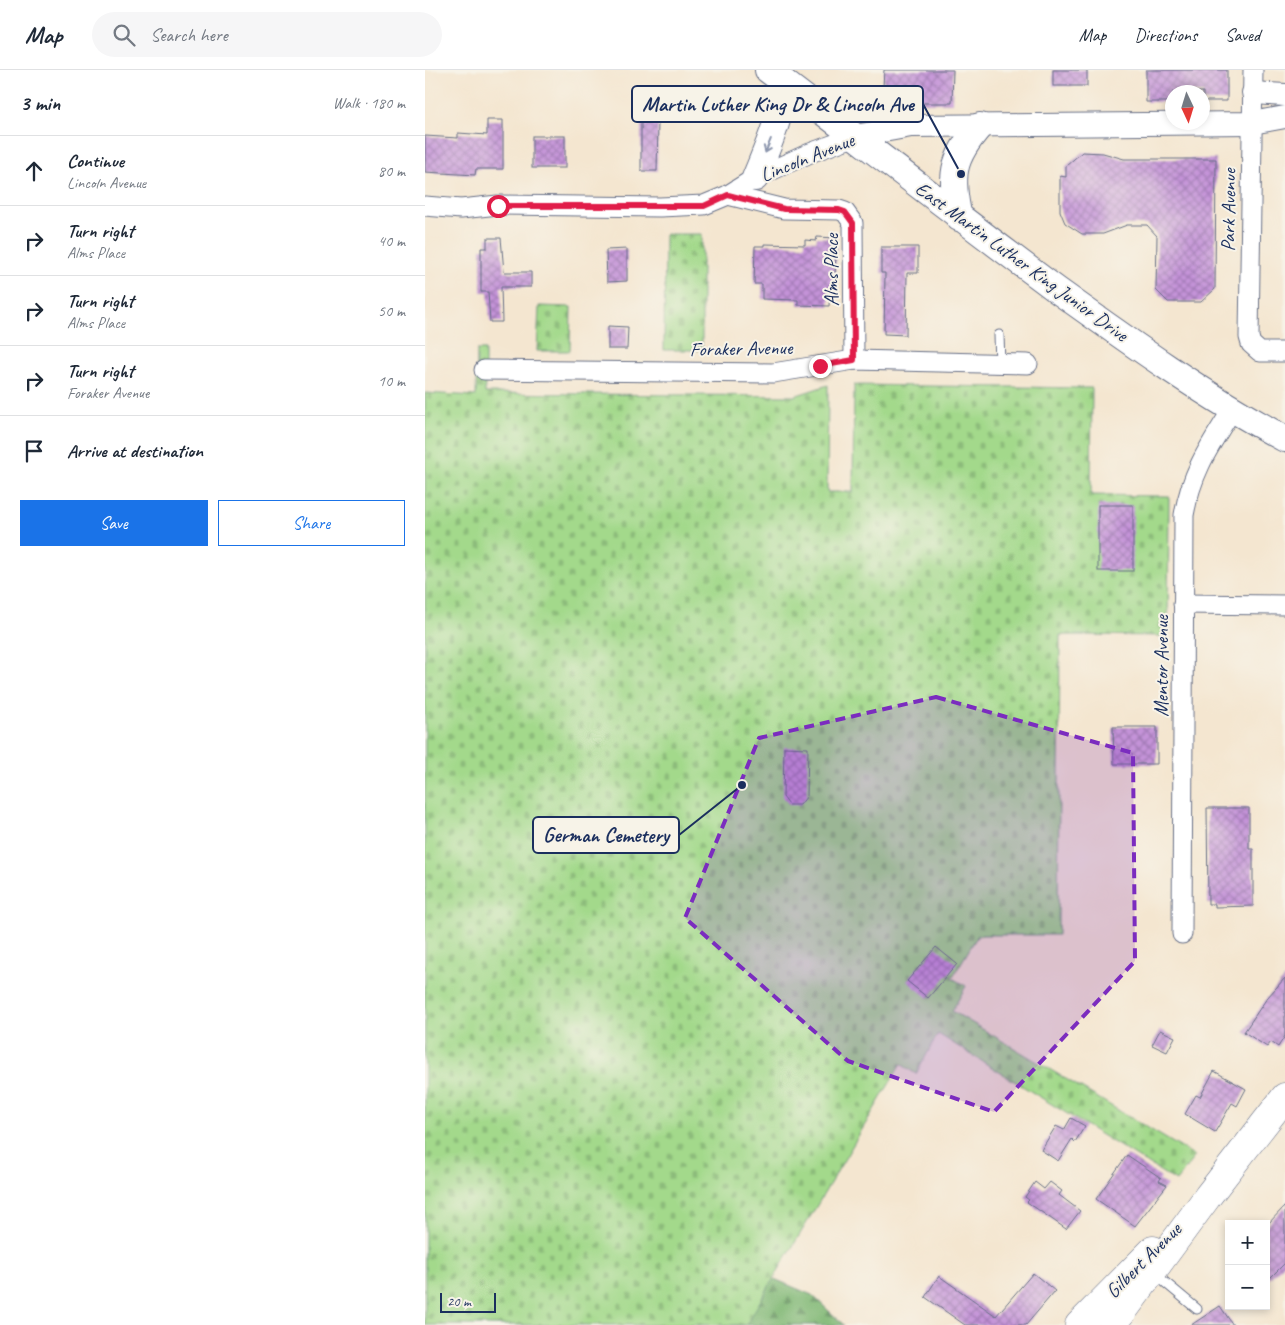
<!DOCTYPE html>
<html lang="en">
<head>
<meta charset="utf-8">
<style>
	:root { --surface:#fff; --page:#f6f6f7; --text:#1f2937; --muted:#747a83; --line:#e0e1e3; --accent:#1a73e8 }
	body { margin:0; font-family:Caveat,sans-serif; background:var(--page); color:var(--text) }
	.controls { position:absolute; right:15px; bottom:15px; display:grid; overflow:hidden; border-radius:0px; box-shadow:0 2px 8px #0003 }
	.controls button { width:45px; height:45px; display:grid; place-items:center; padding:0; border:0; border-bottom:1px solid var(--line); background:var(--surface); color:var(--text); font:25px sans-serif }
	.compass { position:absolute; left:740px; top:15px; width:45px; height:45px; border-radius:50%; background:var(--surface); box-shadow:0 2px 8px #0003; rotate:176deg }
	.scale { position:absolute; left:15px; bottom:12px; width:56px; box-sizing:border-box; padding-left:5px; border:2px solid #1b2f5e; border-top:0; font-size:14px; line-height:18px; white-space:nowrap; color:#1b2f5e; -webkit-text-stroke:4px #f7f3e8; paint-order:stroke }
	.stop { position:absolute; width:15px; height:15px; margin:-11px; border:4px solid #e11d48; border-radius:50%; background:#fff }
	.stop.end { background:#e11d48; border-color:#fff; box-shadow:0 1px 5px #0008 }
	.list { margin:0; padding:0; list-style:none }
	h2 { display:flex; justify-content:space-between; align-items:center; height:65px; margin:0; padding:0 20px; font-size:21px }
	h2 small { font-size:16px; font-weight:400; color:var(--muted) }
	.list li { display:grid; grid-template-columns:32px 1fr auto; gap:15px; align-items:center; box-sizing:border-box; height:70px; padding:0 20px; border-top:1px solid var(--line) }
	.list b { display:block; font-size:19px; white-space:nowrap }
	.list p { margin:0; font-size:16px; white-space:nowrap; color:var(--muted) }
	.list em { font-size:16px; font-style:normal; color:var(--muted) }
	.actions { display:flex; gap:10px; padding:15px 20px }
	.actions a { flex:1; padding:11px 0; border:1px solid var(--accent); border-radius:0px; text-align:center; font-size:18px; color:var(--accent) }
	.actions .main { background:var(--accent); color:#fff }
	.icon { flex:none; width:28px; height:28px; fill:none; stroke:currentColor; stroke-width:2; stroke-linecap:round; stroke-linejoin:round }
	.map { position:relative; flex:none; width:860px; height:1255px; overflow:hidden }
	header { display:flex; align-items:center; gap:30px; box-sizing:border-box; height:70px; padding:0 25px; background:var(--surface); border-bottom:1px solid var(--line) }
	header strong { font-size:24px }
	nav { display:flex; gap:28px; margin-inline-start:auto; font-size:18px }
	.search { width:350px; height:45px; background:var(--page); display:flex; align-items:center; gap:12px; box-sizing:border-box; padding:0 18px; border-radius:28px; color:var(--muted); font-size:19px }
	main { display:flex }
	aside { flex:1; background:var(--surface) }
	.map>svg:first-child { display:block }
	.forest { fill:url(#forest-firs); stroke:#4e746a }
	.cemetery { fill:url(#cemetery-stones); stroke:#5f8474 }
	.building { fill:url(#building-cross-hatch) }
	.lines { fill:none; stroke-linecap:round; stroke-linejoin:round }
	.service-casing { stroke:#676f86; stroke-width:11 }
	.minor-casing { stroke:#676f86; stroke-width:21 }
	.tertiary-casing { stroke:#676f86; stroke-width:24 }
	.secondary-casing { stroke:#676f86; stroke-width:28 }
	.primary-casing { stroke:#676f86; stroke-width:29 }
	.service { stroke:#fff; stroke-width:9 }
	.minor { stroke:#fff; stroke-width:19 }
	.tertiary { stroke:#fff; stroke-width:22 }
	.secondary { stroke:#fff; stroke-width:26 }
	.primary { stroke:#fff; stroke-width:28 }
	.oneway { stroke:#8d97ae }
	.route { stroke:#e11d48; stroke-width:6 }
	.marked { fill:#7b2cbf; fill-opacity:0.2; stroke:#7b2cbf; stroke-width:4; stroke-dasharray:10 6; stroke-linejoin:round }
	.labels { text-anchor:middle; stroke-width:4; stroke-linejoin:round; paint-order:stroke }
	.street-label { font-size:20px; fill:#1b2f5e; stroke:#f7f3e8 }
	.leader { fill:none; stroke:#1b2f5e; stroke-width:2 }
	.callout-dot { fill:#1b2f5e; stroke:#f7f3e8; stroke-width:2 }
	.callout { fill:#f7f3e8; stroke:#1b2f5e; stroke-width:2 }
	.callout-label { font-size:21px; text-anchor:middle; font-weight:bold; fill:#1b2f5e }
</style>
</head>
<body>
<header>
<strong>Map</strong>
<div class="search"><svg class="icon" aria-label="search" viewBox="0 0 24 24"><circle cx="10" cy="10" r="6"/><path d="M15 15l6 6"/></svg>Search here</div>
<nav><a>Map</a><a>Directions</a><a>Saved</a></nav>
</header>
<main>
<aside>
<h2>3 min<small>Walk · 180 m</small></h2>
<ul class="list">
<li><svg class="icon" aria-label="ahead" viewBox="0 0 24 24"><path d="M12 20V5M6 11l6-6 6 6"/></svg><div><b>Continue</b><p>Lincoln Avenue</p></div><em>80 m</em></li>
<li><svg class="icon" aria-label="right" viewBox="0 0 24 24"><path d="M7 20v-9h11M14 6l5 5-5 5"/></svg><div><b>Turn right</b><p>Alms Place</p></div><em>40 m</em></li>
<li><svg class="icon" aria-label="right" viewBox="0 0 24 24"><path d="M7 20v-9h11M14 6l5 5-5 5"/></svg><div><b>Turn right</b><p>Alms Place</p></div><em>50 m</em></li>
<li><svg class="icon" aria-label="right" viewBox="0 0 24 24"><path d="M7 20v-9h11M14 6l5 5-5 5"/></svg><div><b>Turn right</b><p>Foraker Avenue</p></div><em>10 m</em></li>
<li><svg class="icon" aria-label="arrive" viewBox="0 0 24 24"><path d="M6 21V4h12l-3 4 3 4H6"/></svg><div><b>Arrive at destination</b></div></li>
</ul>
<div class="actions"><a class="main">Save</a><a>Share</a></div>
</aside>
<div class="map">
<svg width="860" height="1255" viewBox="0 0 860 1255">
	<defs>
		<pattern id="forest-firs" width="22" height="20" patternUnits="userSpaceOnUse" patternTransform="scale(1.25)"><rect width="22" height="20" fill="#82b977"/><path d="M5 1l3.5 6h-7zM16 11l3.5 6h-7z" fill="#6a9765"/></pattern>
		<pattern id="cemetery-stones" width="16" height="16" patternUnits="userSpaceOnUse" patternTransform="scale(1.25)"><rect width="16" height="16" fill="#a3d98b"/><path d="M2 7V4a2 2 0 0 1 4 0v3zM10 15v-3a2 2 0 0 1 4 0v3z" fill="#8cbb7a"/></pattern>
		<pattern id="building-cross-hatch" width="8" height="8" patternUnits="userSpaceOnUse" patternTransform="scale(1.25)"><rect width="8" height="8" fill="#c493d8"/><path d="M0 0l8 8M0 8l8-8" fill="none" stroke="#9e78b2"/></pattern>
	</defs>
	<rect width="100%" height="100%" fill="#f7f3e8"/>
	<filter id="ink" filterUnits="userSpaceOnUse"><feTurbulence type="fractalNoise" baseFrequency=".02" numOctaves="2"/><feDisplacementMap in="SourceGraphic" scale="10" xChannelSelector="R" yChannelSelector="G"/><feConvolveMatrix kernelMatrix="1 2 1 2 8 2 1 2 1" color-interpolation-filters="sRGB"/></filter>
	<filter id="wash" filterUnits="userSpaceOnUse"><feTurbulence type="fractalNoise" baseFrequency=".0096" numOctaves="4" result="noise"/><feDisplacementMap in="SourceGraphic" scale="20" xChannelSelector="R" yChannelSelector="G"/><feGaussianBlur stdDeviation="1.12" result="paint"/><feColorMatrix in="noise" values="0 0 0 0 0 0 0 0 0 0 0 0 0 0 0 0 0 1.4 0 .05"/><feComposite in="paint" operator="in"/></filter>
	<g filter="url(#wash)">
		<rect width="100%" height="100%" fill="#f4e6d0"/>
		<!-- forest -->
		<path class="forest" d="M 333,1202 L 387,1225 L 419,1255 L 302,1255 Z"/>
		<!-- cemetery -->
		<g class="cemetery">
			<path d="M 240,164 L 277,164 L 277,280 L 239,280 Z"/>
			<path d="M 114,236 L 146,237 L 145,281 L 112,281 Z"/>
			<path d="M 52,280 L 60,280 L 60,323 L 369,326 L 403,315 L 402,422 L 428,422 L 429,315 L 667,318 L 666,425 L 744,426 L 743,566 L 635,565 L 633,865 L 553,865 L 527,908 L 541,916 L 527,941 L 770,1086 L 751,1111 L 513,964 L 491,1004 L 476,994 L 321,1255 L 0,1255 L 0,323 L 51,326 Z"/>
		</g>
		<g id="blocks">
			<!-- building -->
			<g class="building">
				<path d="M 459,0 L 528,0 L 527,33 L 457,33 Z"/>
				<rect x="628" y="0" width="34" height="16"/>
				<path d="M 721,0 L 802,0 L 802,31 L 778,31 L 778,22 L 748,22 L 748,32 L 721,32 Z"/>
				<path d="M 62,50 L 78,50 L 78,99 L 51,99 L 50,105 L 0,102 L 0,66 L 33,68 L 33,63 L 62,65 Z"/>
				<path d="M 216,52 L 233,52 L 232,101 L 216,101 Z"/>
				<rect x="107" y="66" width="33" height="32"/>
				<path d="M 657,82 L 678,83 L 699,89 L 791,89 L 790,219 L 776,232 L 743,232 L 731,220 L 732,166 L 722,155 L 702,155 L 678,164 L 657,164 L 640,153 L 635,141 L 635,106 L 641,107 L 641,96 Z"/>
				<path d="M 392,167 L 412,168 L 409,223 L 405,222 L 404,236 L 373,235 L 373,230 L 337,229 L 337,214 L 329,214 L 330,176 L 339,176 L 339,174 L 380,175 L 380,170 L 391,171 Z"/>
				<path d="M 62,168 L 76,168 L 79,202 L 106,202 L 106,217 L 76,217 L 77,252 L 65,252 L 63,222 L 56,222 L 56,178 L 62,178 Z"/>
				<path d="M 456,177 L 493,177 L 493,203 L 482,203 L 481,265 L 459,264 L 460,203 L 456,203 Z"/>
				<path d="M 202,179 L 202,211 L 182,212 L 181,180 Z"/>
				<path d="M 183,256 L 203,257 L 202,279 L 183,279 Z"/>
				<rect x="673" y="435" width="35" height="66"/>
				<path d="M 688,657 L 732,657 L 732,694 L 689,694 Z"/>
				<path d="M 359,677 L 383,678 L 382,726 L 375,735 L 364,735 L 358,727 Z"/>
				<path d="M 782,738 L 824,738 L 824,779 L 828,779 L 828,836 L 790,837 L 790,834 L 783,834 Z"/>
				<path d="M 511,877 L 532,894 L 503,928 L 482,911 Z"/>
				<path d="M 860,908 L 860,966 L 853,977 L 846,972 L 842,977 L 819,962 L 842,928 Z"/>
				<path d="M 735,960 L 750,967 L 742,982 L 727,975 Z"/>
				<path d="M 789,1001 L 821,1019 L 812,1036 L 807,1033 L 790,1062 L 760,1044 L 771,1025 L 775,1027 Z"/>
				<path d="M 646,1048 L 660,1056 L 650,1072 L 647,1069 L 633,1091 L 616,1080 L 631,1056 L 639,1060 Z"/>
				<path d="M 702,1085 L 736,1108 L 734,1111 L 742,1115 L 710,1156 L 671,1129 Z"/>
				<path d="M 610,1112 L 619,1119 L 625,1112 L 637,1121 L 634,1125 L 655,1141 L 641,1159 L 602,1132 L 604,1130 L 600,1127 Z"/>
				<path d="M 860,1136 L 860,1193 L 841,1212 L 841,1156 Z"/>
				<path d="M 608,1203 L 630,1221 L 601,1255 L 540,1255 L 500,1227 L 514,1206 L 571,1246 Z"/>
				<path d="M 795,1236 L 808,1255 L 766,1255 Z"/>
			</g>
		</g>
	</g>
	<g filter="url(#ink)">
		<use href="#blocks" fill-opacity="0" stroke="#676f86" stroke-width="1"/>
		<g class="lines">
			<!-- service casing -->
			<g class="service-casing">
				<g id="service">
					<path d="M 574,265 L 575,293"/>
					<path d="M 730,1204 L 772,1239"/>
				</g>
			</g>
			<!-- minor casing -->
			<g class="minor-casing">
				<g id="minor">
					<path d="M 828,0 L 824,267 L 826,274 L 835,282 L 860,282"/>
					<path d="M 303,125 L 359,139 L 414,140 L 420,142 L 428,153 L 429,290"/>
					<path d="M 0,136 L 36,139 L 73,135 L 235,137 L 279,135 L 303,125 L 330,108 L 385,83 L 431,66"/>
					<path d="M 59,300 L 348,303 L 429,290 L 603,294"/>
					<path d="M 758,534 L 860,535"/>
					<path d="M 757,864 L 759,445 C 767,401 784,377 807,340"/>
				</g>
			</g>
			<!-- tertiary casing -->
			<g class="tertiary-casing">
				<g id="tertiary">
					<path d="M 828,23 L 860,25"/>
					<path d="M 431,66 L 486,56 L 827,53 L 860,47"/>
				</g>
			</g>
			<!-- secondary casing -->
			<g class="secondary-casing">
				<g id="secondary">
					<path d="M 343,0 C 439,73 535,148 632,220 C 706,273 780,326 860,369"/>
					<path d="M 330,108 C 343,76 356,47 360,13"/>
					<path d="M 534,148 C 525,107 526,89 555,56"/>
				</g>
			</g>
			<!-- primary casing -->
			<g class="primary-casing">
				<g id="primary">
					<path d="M 654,1255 L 728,1180"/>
					<path d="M 688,1255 L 783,1126 L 860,1027"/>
				</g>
			</g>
			<!-- service -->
			<use href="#service" class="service"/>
			<!-- minor -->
			<use href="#minor" class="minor"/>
			<!-- tertiary -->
			<use href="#tertiary" class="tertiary"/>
			<!-- secondary -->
			<use href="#secondary" class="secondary"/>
			<!-- primary -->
			<use href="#primary" class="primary"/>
		</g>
		<!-- one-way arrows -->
		<defs><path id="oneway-shaft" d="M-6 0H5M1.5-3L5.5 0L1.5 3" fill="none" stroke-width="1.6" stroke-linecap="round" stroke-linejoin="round" transform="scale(1.25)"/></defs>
		<use class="oneway" href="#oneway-shaft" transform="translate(343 76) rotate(112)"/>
	</g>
	<g class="lines" filter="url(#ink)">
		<!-- route -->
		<path class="route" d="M 73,136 L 279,136 L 303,125 L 359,139 L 414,140 L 420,142 L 428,153 L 429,290 L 395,296"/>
	</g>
	<!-- marked area -->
	<path class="marked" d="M 511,627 L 708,683 L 710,891 L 569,1042 L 423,991 L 260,848 L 334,668 Z"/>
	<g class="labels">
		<!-- street labels -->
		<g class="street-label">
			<text transform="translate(382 87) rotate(-22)" y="7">Lincoln Avenue</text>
			<text transform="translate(803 140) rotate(-89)" y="7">Park Avenue</text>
			<text transform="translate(597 191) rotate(36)" y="7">East Martin Luther King Junior Drive</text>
			<text transform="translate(406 200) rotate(-90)" y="7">Alms Place</text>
			<text transform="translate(316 278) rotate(-1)" y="7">Foraker Avenue</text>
			<text transform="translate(736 596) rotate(-90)" y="7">Mentor Avenue</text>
			<text transform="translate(718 1190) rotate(-45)" y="7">Gilbert Avenue</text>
		</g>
	</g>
	<!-- callouts -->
	<path class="leader" d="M536 104L498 34M317 715L254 765"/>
	<g class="callout-dot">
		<circle cx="536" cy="104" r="5"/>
		<circle cx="317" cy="715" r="5"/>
	</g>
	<g class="callout">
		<rect x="207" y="16" width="291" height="36" rx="5"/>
		<rect x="108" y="747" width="146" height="36" rx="5"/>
	</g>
	<g class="callout-label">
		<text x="353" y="41">Martin Luther King Dr &amp; Lincoln Ave</text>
		<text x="181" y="772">German Cemetery</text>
	</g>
</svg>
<div class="controls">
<button>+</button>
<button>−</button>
</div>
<svg class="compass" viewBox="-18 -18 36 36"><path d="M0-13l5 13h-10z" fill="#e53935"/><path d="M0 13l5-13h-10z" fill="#747a83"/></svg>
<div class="scale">20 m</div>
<div class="stop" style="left:73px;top:136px"></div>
<div class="stop end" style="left:395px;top:296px"></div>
</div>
</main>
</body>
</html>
